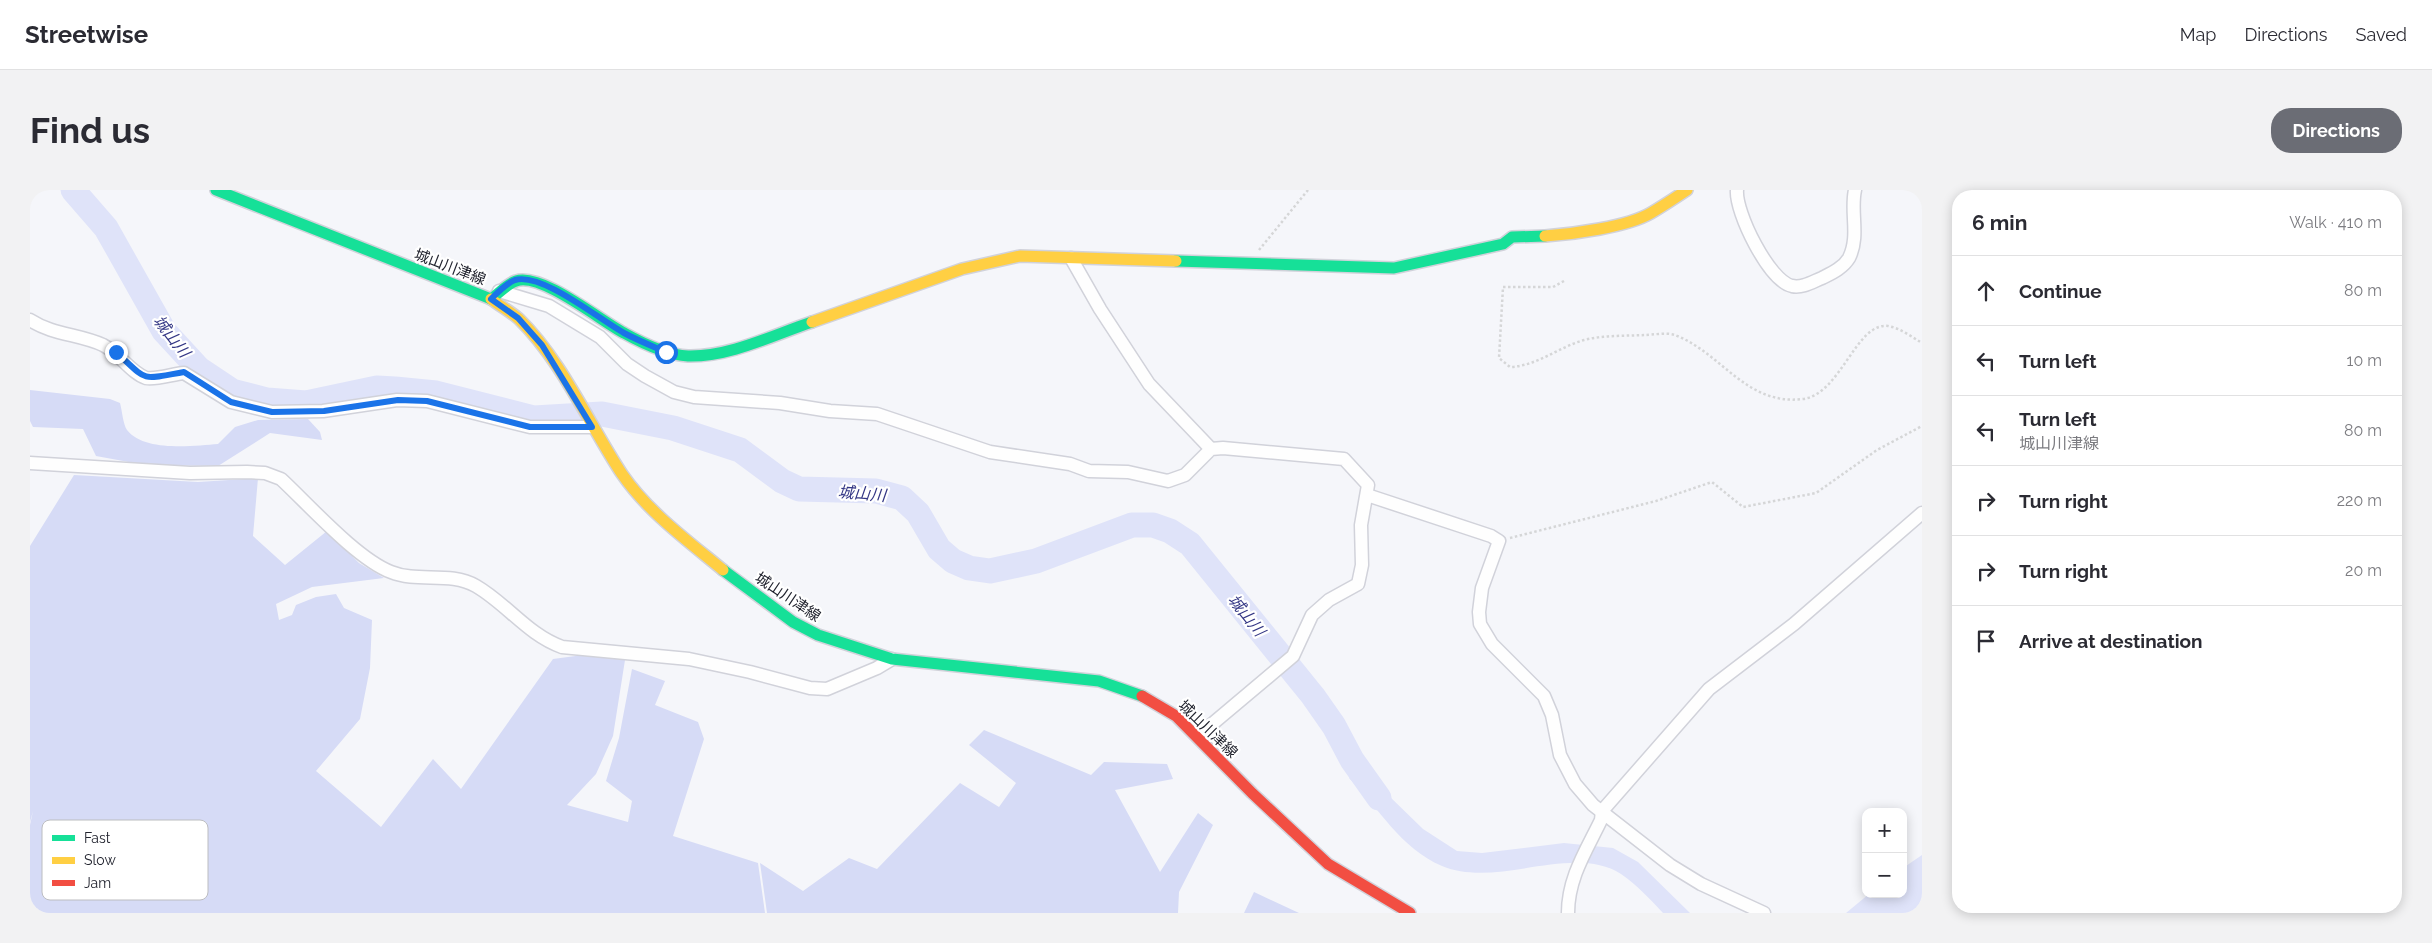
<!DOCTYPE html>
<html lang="en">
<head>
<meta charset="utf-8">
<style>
	:root { --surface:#fff; --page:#f2f2f3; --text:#2b2b33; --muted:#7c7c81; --line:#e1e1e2; --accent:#6b6d75 }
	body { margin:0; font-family:Raleway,"Noto Sans JP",sans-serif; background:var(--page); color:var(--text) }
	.controls { position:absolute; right:15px; bottom:15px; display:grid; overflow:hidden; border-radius:10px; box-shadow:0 2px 12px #0003 }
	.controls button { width:45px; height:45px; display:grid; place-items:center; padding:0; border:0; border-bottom:1px solid var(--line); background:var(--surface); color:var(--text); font:25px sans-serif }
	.stop { position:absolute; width:15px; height:15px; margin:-11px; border:4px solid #1a73e8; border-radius:50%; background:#fff }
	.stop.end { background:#1a73e8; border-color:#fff; box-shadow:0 1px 5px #0008 }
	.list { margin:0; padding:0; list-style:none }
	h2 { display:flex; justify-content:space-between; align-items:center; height:65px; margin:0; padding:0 20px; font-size:21px }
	h2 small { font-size:16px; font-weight:400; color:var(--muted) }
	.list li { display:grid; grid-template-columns:32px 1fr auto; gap:15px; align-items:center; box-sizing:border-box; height:70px; padding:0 20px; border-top:1px solid var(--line) }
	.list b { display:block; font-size:19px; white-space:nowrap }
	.list p { margin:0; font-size:16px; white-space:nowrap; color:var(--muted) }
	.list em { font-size:16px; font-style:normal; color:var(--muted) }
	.icon { flex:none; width:28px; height:28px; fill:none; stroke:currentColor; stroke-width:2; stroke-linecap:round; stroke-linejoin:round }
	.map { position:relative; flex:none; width:1892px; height:723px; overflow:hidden; border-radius:20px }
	header { display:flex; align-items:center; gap:30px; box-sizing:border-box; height:70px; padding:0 25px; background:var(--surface); border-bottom:1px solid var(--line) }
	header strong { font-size:24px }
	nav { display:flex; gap:28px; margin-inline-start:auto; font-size:18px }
	.intro { display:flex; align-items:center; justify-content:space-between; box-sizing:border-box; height:120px; padding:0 30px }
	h1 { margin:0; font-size:35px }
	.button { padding:12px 22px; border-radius:20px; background:var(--accent); color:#fff; font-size:18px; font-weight:700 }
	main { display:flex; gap:30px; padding:0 30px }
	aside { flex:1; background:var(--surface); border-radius:20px; box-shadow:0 2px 12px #0003 }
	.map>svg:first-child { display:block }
	.green { fill:#d6dbf6 }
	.water { fill:#dfe3f9 }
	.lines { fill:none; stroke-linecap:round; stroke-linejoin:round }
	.river { stroke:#dfe3f9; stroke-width:25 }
	.street-casing { stroke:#d1d2da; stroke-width:15 }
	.fast-casing { stroke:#d1d2da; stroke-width:14 }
	.slow-casing { stroke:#d1d2da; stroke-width:14 }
	.jam-casing { stroke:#d1d2da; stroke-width:14 }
	.path { stroke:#d5d6d7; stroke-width:2.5; stroke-dasharray:2.5 2.5; stroke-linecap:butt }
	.street { stroke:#fefefe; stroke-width:12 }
	.fast { stroke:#16e098; stroke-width:11 }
	.slow { stroke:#ffcf43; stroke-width:11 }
	.jam { stroke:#f24e42; stroke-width:11 }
	.route { stroke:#1a73e8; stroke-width:6 }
	.labels { text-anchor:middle; stroke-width:4.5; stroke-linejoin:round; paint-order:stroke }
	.street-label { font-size:15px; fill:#21232e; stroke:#fff }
	.water-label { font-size:16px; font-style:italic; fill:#343785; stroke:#fff }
	.key { fill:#fff; stroke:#bcbdc0; stroke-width:1 }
	.key-label { font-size:14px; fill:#21232e }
</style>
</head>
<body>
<header>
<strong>Streetwise</strong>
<nav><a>Map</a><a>Directions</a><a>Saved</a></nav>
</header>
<div class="intro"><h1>Find us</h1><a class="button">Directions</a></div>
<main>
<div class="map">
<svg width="1892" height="723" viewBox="0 0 1892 723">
	<rect width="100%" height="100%" fill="#f5f6fa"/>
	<!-- green -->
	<g class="green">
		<path d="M 0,200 L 80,209 L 90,213 C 92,220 93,234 97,240 C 114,262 163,256 188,254 L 205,237 L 228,230 L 278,229 L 290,242 L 292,250 L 240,243 L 188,276 L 115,275 L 66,266 L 53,239 L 3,237 L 0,231 Z"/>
		<path d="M 44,285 L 168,292 L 228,288 L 223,346 L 255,375 L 297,341 L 329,373 L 354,388 L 282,397 L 246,414 L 249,430 L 262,425 L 266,415 L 286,407 L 306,404 L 314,418 L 342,430 L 340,478 L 330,529 L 286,581 L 351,637 L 403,569 L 431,599 L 523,469 L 553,465 L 595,470 L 583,546 L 566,584 L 537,615 L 598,632 L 602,611 L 576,591 L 589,548 L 602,479 L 635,491 L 625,515 L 668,532 L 674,549 L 643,646 L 728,673 L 735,723 L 0,723 L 0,635 L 3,621 L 0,632 L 0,356 Z"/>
		<path d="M 954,540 L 1061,585 L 1074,572 L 1137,574 L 1143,589 L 1085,600 L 1130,682 L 1168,623 L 1183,635 L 1149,702 L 1148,723 L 737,723 L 730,673 L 773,701 L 819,668 L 847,679 L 930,593 L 969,617 L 986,593 L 939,555 Z"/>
		<path d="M 1224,702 L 1269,723 L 1214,723 Z"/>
	</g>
	<!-- water -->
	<g class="water">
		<path d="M 1338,577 L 1356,603 L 1393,639 L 1427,661 L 1452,663 L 1534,653 L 1583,658 L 1608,672 L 1660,723 L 1633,723 C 1620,709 1607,695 1591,684 C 1542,653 1467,699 1412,676 C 1370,658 1350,619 1319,588 Z"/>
		<path d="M 1892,665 L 1892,723 L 1816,723 L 1839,704 L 1873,704 L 1873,678 Z"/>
	</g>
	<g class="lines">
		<!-- river -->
		<path class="river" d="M 43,0 L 76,38 L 134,141 L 169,179 L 202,201 L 237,210 L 276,213 L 347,198 L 365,199 L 406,203 L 504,228 L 572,224 L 643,238 L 710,260 L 752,291 L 769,299 L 846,301 L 872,308 L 888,323 L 909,359 L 923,371 L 939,378 L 960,381 L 1006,371 L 1102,335 L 1123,335 L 1140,341 L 1160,354 L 1283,506 L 1304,536 L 1322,570 L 1349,608"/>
		<!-- street casing -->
		<g class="street-casing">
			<g id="street">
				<path d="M 1707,0 C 1705,22 1739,91 1762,96 C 1773,98 1782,92 1792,88 C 1802,83 1813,78 1819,68 C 1830,46 1820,22 1825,0"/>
				<path d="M 1041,68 L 1070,119 L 1119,194 L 1181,259"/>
				<path d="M 469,101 L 519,116 L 570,147 L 597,174 L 615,186 L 644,202 L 664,207 L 750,213 L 800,221 L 847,224 L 960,262 L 1040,274 L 1059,281 L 1098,282 L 1138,291 L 1155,285 L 1181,259 L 1193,258 L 1314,269 L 1338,295 L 1331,335 L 1332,375 L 1328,394 L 1299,410 L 1282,425 L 1263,466 L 1175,540"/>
				<path d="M 0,130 C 23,145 49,144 73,155 C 89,163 101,183 116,188 C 126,190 143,184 154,183 L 201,212 L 242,222 L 293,221 L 367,210 L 397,211 L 500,237 L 562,237"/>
				<path d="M 0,273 L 160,283 L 217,282 L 235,283 L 251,289 C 279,315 327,369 361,382 C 388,393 420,381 446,396 C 477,414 498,445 532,457 L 659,469 L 720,482 L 780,498 L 797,499 L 847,478 L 862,469"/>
				<path d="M 1337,305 L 1461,346 L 1469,351 L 1452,398 L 1449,422 L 1450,434 L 1462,454 L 1514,506 L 1522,525 L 1530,565 L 1545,594 L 1563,615 L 1640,675 L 1671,694 L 1734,723"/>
				<path d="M 1538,723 C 1538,688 1556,661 1571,630 L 1572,621 L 1679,499 L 1764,434 L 1892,323"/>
			</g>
		</g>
		<!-- fast casing -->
		<g class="fast-casing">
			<g id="fast">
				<path d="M 186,0 L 461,109"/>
				<path d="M 1146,71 L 1364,78 L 1473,54 L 1482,47 L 1515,46"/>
				<path d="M 461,109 C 468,104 477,94 486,91 C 511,82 571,131 594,143 C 612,153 636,165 658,166 C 700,167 743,145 782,132"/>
				<path d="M 693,380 L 763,432 L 788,445 L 862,469 L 1069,491 L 1112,506"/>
			</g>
		</g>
		<!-- slow casing -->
		<g class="slow-casing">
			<g id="slow">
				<path d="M 1515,46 C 1543,44 1597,37 1621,23 C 1633,16 1645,8 1657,0"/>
				<path d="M 461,109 C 470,116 481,122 489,129 C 532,171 559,234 592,284 C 618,322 658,351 693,380"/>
				<path d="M 782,132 L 932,79 L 990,66 L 1146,71"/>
			</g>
		</g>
		<!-- jam casing -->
		<g class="jam-casing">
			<path id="jam" d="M 1112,506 L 1146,526 L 1222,603 L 1298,674 L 1380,723"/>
		</g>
		<!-- path -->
		<g class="path">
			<path d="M 1229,60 L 1278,0"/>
			<path d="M 1534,91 L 1523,97 L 1473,97 L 1469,168 L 1480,177 C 1507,176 1529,157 1554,150 C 1574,145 1595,146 1615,145 C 1623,145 1636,142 1645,145 C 1692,163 1716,216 1773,209 C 1811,204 1826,132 1858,136 C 1870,138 1882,147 1892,153"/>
			<path d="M 1480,348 L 1626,311 L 1682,292 L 1713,317 L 1786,303 L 1847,260 L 1892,236"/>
		</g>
		<!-- street -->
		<use href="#street" class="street"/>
		<!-- fast -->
		<use href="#fast" class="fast"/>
		<!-- slow -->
		<use href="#slow" class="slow"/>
		<!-- jam -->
		<use href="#jam" class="jam"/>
	</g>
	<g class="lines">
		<!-- route -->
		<path class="route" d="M 86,162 C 119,192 109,190 154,182 L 201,212 L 242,222 L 294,221 L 368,210 L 397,211 L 500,237 L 562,237 L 512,155 L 488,128 L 461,109 C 467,103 477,93 485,90 C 512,82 570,130 594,143 C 607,150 622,156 636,162"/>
	</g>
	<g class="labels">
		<!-- street labels -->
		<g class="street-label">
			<text transform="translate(420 77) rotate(21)" y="5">城山川津線</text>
			<text transform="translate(758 407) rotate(34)" y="5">城山川津線</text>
			<text transform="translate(1178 539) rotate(44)" y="5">城山川津線</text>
		</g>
		<!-- water labels -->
		<g class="water-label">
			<text transform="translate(142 146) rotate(52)" y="6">城山川</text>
			<text transform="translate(832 303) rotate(5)" y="6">城山川</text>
			<text transform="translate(1217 425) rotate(51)" y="6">城山川</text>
		</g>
	</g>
	<!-- legend -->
	<rect x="12" y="630" width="166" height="80" rx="8" class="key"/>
	<rect x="22" y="645" width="23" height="6" fill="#16e098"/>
	<rect x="22" y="667" width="23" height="7" fill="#ffcf43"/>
	<rect x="22" y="690" width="23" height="6" fill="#f24e42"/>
	<g class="key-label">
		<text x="54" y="653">Fast</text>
		<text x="54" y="675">Slow</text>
		<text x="54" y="698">Jam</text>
	</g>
</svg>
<div class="controls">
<button>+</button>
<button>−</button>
</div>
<div class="stop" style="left:636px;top:162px"></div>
<div class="stop end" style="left:86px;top:162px"></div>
</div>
<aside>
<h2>6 min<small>Walk · 410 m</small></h2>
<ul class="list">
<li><svg class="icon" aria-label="ahead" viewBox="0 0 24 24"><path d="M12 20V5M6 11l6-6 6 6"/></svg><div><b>Continue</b></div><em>80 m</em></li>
<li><svg class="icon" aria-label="left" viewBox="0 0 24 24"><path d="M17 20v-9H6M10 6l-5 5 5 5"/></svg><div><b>Turn left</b></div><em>10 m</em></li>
<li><svg class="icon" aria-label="left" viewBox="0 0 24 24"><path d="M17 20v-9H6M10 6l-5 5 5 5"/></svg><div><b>Turn left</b><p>城山川津線</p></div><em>80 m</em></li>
<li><svg class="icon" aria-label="right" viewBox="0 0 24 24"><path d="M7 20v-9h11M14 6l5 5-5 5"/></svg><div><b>Turn right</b></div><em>220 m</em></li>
<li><svg class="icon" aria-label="right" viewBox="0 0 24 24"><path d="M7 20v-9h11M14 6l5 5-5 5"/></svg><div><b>Turn right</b></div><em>20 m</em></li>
<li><svg class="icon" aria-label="arrive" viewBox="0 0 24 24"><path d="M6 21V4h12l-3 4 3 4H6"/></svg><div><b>Arrive at destination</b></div></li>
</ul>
</aside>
</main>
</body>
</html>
